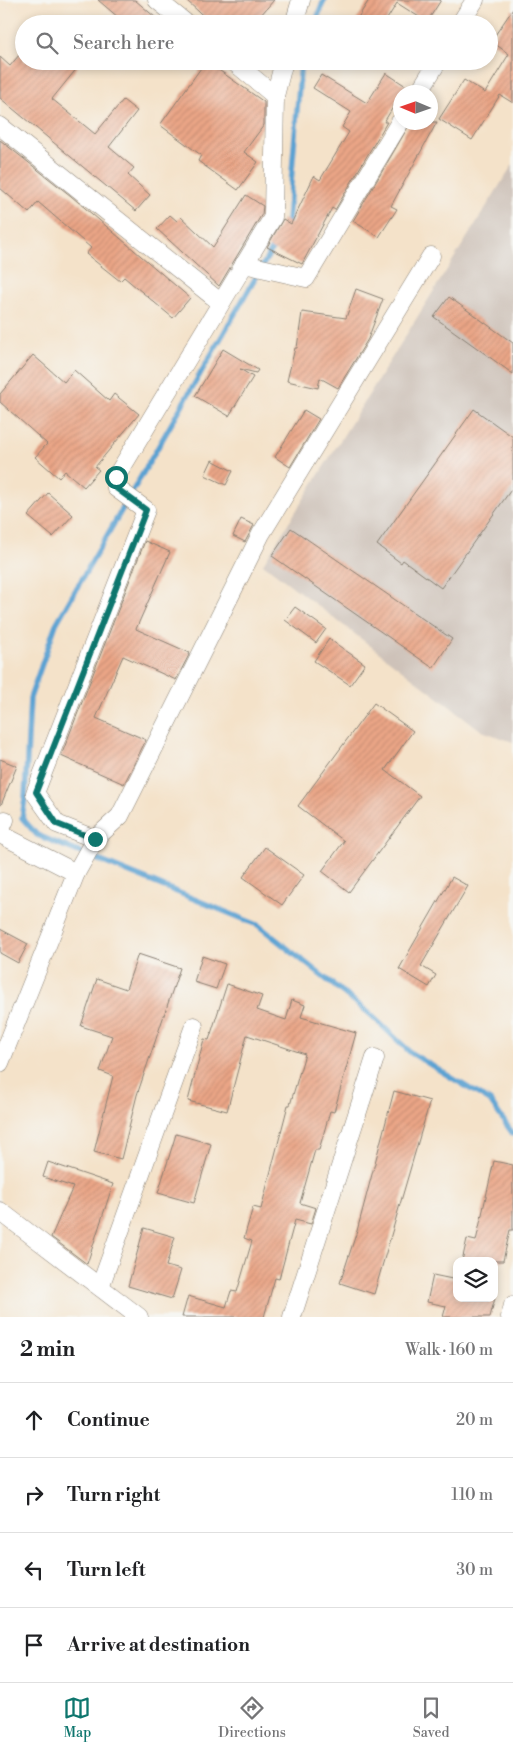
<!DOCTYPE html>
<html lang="en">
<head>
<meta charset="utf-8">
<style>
	:root { --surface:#fff; --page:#f2f2f2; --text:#202124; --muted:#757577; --line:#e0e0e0; --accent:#0f766e }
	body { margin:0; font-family:"Libre Bodoni",serif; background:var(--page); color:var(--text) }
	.controls { position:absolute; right:15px; bottom:15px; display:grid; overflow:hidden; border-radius:10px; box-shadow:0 2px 8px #0003 }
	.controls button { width:45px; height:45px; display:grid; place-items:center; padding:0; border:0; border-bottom:1px solid var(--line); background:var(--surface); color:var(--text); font:25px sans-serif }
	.compass { position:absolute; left:393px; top:85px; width:45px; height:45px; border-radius:50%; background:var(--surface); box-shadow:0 2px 8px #0003; rotate:272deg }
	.stop { position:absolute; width:15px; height:15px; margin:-11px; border:4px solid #0f766e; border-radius:50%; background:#fff }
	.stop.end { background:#0f766e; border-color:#fff; box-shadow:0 1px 5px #0008 }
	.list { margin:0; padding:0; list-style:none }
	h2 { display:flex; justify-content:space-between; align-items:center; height:65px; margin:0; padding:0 20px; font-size:21px }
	h2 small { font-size:16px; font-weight:400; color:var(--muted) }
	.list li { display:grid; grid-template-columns:32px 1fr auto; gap:15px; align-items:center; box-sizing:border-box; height:75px; padding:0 20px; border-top:1px solid var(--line) }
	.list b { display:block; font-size:19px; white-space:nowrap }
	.list em { font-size:16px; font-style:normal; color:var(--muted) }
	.icon { flex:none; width:28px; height:28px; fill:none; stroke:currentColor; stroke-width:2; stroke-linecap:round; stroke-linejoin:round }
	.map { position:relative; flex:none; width:513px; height:1317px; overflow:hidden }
	.search { position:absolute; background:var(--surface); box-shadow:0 2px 8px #0003; left:15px; right:15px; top:15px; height:55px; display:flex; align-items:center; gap:12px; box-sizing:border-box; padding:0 18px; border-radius:28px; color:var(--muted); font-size:19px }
	.sheet { height:365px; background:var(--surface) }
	nav { display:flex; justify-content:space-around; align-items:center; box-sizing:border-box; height:70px; border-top:1px solid var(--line); background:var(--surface); font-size:14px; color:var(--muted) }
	nav a { display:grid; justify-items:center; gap:2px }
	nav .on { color:var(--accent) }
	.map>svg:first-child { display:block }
	.industrial { fill:#cec2b9 }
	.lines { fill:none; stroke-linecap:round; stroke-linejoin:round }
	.stream { stroke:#5ca2d2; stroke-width:5.5 }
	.building { fill:url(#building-hatch) }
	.minor-casing { stroke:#887f72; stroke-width:19 }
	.minor { stroke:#fff; stroke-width:18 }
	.route { stroke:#0f766e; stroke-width:6 }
</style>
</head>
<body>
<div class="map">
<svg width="513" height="1317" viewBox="0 0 513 1317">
	<defs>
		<pattern id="building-hatch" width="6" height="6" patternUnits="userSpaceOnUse" patternTransform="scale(1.25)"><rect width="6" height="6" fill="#eaa586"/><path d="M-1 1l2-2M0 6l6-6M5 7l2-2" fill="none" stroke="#c88d73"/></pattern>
	</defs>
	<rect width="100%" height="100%" fill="#f6f6f2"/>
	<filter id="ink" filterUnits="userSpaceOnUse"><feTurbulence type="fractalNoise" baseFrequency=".02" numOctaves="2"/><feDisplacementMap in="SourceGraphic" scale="10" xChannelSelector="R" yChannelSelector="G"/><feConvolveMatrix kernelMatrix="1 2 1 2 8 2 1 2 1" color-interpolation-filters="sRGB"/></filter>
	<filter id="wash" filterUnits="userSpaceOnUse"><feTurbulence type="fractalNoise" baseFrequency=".0096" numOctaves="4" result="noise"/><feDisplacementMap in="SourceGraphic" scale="20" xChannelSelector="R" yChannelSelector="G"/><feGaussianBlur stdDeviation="1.12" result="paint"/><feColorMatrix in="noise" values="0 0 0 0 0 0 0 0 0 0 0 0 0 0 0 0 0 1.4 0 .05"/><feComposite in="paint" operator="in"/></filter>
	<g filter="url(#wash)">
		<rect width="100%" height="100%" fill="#f4e2c9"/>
		<!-- industrial -->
		<path class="industrial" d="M 513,164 L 513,742 L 482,731 L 263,564 Z"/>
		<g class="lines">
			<!-- stream -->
			<g class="stream">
				<path d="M 315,24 L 324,0"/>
				<path d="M 284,227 L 288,221 L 301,61"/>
				<path d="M 275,244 L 56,624 L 30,698 L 25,799 L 22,818 L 37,835 L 258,925 L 370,1014 L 411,1053 L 490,1101 L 513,1134"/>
			</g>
		</g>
		<g id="blocks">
			<!-- building -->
			<g class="building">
				<path d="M 98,0 L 135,0 L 163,24 L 126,24 Z"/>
				<path d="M 186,0 L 274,0 L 253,24 L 212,24 Z"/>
				<path d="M 369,0 L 441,0 L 427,22 L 397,3 L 384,24 L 354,24 Z"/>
				<path d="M 513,9 L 513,103 L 500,95 L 472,140 L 439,119 L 464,80 L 485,93 L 509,54 L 491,41 Z"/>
				<path d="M 24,49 L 24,61 L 71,61 L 78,67 L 52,99 L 95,134 L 123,100 L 137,111 L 109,147 L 134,168 L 128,175 L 150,195 L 136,211 L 0,98 L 0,57 L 10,66 Z"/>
				<path d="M 206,61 L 264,102 L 264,125 L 244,152 L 258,162 L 238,190 L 198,161 L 201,155 L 160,125 Z"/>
				<path d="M 386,73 L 406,86 L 384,122 L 387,122 L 335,210 L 332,208 L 302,264 L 267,247 L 283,219 L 291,224 L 314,176 L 320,180 L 349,132 L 342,127 L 351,112 L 313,88 L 321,75 L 367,103 Z"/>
				<path d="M 411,122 L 437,122 L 391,206 L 397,209 L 379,237 L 353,221 Z"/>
				<path d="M 0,140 L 71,196 L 190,298 L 173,318 L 124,277 L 120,281 L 86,254 L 91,248 L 38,202 L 29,213 L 0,188 Z"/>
				<path d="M 246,195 L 263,206 L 262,214 L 219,286 L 157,229 L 170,215 L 177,221 L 181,217 L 213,247 Z"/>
				<path d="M 356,289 L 383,299 L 368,339 L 338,388 L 320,378 L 318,388 L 287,381 L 295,348 L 297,348 L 302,312 L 346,318 Z"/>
				<path d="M 449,297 L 513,343 L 513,374 L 434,317 Z"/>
				<path d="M 223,349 L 258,370 L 256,373 L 240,369 L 253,377 L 229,416 L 195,396 Z"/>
				<path d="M 33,355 L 64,382 L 74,370 L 109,401 L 114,394 L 139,414 L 95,467 L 99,470 L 84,487 L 65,471 L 59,478 L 35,457 L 47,444 L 0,402 L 0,394 Z"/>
				<path d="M 474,409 L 513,437 L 513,487 L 441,588 L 403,560 L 401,563 L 377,545 Z"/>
				<path d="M 304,410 L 319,419 L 290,467 L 275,457 Z"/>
				<path d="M 212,460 L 233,471 L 226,485 L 205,475 Z"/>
				<path d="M 48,493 L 73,515 L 53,537 L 28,516 Z"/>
				<path d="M 241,519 L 254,525 L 245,542 L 233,536 Z"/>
				<path d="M 291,528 L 452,639 L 433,668 L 272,556 Z"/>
				<path d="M 145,541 L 170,552 L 136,629 L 190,653 L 176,680 L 123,656 L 96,718 L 146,740 L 124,784 L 61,756 Z"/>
				<path d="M 295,607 L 326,629 L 316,643 L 285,620 Z"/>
				<path d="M 329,639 L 365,664 L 350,685 L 314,661 Z"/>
				<path d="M 374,703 L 413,731 L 385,770 L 420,796 L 349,892 L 322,871 L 344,841 L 298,806 Z"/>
				<path d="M 0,759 L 17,766 L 1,805 L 0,805 Z"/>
				<path d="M 265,847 L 304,875 L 282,905 L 243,877 Z"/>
				<path d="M 452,877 L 468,886 L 421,966 L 436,975 L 429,987 L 399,969 Z"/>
				<path d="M 0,929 L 28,944 L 18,963 L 0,953 Z"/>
				<path d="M 138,954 L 180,968 L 137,1095 L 121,1159 L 94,1152 L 113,1076 L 100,1071 L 112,1036 L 81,1026 L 97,979 L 126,989 Z"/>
				<path d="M 202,956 L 225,964 L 216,989 L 194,982 Z"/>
				<path d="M 227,984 L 262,996 L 257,1010 L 286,1020 L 292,1000 L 305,1005 L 301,1017 L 356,1033 L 334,1112 L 330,1111 L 319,1150 L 315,1150 L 300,1203 L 316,1208 L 311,1224 L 295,1220 L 279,1279 L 275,1278 L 264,1317 L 182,1317 L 188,1296 L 226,1307 L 231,1291 L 237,1292 L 252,1241 L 244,1238 L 253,1207 L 261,1209 L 288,1105 L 290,1105 L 305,1054 L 247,1035 L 227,1111 L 188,1101 L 204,1039 L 209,1040 Z"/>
				<path d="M 394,1091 L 430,1101 L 374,1294 L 340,1283 L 357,1231 Z"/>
				<path d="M 176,1134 L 211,1144 L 194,1203 L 158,1193 Z"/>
				<path d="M 494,1161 L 513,1165 L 513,1230 L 510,1230 L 503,1261 L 462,1261 L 467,1239 L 476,1241 Z"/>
				<path d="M 48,1162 L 113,1184 L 87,1264 L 51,1237 L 73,1187 L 43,1177 Z"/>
				<path d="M 144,1228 L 175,1237 L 166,1266 L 181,1270 L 172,1299 L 128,1286 Z"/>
				<path d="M 433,1275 L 457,1280 L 457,1298 L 495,1298 L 490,1317 L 443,1317 L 446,1306 L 427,1302 Z"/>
			</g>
		</g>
	</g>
	<g filter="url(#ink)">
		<use href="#blocks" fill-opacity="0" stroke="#887f72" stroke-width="1"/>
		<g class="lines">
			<!-- minor casing -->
			<g class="minor-casing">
				<g id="minor">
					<path d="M 157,0 L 187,24"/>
					<path d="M 294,24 L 301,0"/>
					<path d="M 460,24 L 475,0"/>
					<path d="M 233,61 L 275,96"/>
					<path d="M 419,92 L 438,61"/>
					<path d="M 0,126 L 220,302"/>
					<path d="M 244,264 L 306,278 L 400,122"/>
					<path d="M 0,831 L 5,820"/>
					<path d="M 0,834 L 76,873 L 0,1063"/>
					<path d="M 95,839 L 57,824 L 35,793 L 146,510 L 116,488 L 116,477 L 273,217 L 275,96 L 284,61"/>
					<path d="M 76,873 L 95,839 L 120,816 L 261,534 L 431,256"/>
					<path d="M 0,1211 L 139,1317"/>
					<path d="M 100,1287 L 194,1026"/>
					<path d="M 292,1317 L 375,1058"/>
					<path d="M 510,1317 L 513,1305"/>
				</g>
			</g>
			<!-- minor -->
			<use href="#minor" class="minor"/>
		</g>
	</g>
	<g class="lines" filter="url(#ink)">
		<!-- route -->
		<path class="route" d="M 95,839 L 57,824 L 36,792 L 146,510 L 116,488 L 116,477"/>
	</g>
</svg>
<div class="controls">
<button><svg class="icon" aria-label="layers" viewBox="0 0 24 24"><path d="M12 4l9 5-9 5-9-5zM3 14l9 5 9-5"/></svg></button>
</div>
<svg class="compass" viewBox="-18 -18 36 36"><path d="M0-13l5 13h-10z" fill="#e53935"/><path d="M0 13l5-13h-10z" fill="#757577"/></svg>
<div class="stop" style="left:116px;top:477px"></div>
<div class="stop end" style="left:95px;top:839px"></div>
<div class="search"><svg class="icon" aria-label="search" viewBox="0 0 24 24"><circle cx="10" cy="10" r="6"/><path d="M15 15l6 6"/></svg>Search here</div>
</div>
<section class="sheet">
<h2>2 min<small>Walk · 160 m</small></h2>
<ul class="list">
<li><svg class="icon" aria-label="ahead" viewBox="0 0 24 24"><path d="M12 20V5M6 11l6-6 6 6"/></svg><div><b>Continue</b></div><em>20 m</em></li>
<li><svg class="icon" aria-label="right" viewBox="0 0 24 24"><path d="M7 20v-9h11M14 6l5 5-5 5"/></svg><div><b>Turn right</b></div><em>110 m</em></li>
<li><svg class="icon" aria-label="left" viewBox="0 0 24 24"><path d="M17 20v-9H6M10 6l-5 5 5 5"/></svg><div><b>Turn left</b></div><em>30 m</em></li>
<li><svg class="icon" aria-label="arrive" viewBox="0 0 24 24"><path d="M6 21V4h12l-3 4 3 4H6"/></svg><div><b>Arrive at destination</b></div></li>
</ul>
</section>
<nav>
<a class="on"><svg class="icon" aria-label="map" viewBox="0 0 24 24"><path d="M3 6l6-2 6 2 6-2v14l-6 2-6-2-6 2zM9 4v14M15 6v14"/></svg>Map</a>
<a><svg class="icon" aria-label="directions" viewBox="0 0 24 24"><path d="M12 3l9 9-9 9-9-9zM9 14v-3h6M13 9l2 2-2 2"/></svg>Directions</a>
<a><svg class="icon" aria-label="saved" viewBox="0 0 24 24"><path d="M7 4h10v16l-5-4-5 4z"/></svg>Saved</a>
</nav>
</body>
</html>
